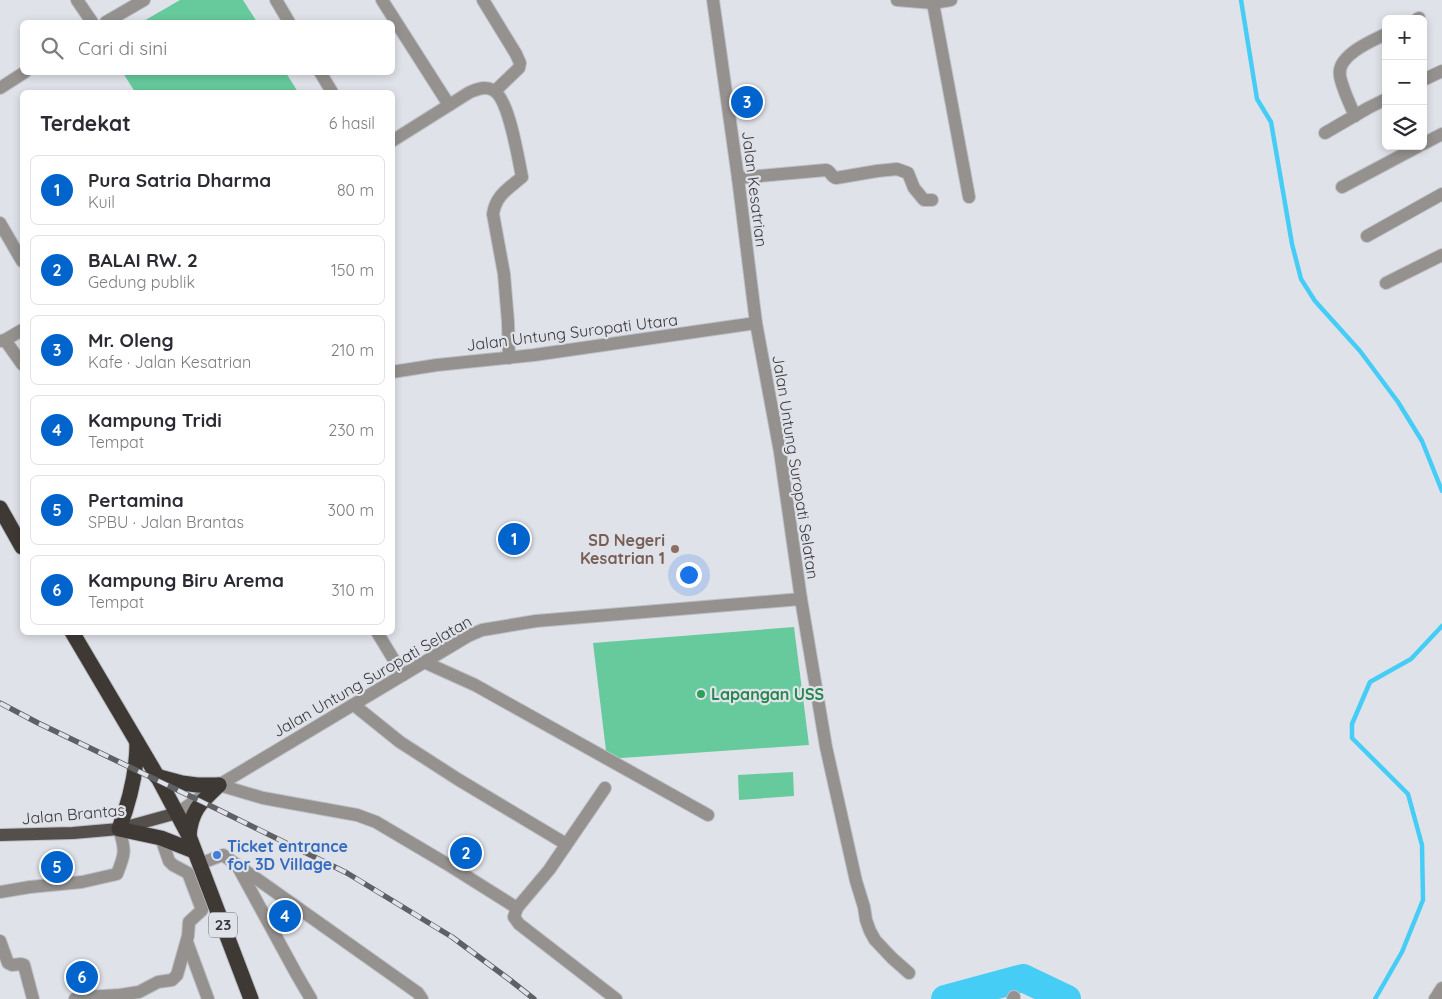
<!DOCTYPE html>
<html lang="id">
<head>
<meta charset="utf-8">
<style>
	:root { --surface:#fff; --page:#f2f2f3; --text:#2b2b33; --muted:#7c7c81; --line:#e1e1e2; --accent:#0064cc }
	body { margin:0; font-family:Quicksand,sans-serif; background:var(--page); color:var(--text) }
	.controls { position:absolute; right:15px; top:15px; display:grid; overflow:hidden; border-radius:8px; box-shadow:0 2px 8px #0003 }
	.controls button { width:45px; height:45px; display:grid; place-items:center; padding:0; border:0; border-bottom:1px solid var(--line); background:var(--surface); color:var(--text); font:25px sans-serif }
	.you { position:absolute; left:688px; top:574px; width:18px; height:18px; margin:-12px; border:4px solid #fff; border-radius:50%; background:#1a73e8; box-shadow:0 0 0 8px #1a73e833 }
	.badge { display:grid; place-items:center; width:32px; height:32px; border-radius:50%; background:var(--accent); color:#fff; font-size:16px; font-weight:700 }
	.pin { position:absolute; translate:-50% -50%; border:2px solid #fff; box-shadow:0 1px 5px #0006 }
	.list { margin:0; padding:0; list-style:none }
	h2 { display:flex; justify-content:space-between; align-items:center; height:65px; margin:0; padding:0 20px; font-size:21px }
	h2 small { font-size:16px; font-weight:400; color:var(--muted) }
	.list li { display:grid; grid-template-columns:32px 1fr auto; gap:15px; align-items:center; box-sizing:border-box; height:70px; margin:0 10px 10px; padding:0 10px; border:1px solid var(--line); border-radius:8px }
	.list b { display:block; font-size:19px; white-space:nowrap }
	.list p { margin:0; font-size:16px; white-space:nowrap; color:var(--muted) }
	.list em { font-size:16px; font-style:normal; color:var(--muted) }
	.icon { flex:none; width:28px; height:28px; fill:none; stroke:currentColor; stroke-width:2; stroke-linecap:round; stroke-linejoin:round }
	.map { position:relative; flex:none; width:1442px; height:999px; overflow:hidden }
	.search { position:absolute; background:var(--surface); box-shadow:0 2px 8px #0003; left:20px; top:20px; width:375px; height:55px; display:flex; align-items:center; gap:12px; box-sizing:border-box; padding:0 18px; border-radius:8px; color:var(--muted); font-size:19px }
	.panel { position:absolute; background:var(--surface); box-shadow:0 2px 8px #0003; left:20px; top:90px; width:375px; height:545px; border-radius:8px }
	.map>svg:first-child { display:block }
	.green { fill:#66ca9c }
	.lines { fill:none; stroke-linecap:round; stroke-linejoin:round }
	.stream { stroke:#46cdf6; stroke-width:4.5 }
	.river { stroke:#46cdf6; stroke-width:28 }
	.minor-casing { stroke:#bec0c6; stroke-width:14 }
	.major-casing { stroke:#bec0c6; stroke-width:14 }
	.highway-casing { stroke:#bec0c6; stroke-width:17 }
	.minor { stroke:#94918f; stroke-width:12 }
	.major { stroke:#554f4c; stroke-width:12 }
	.highway { stroke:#3e3935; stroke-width:15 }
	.rail-casing { stroke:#5f6064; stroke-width:5.5 }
	.rail { stroke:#e0e2e9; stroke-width:4; stroke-dasharray:11; stroke-linecap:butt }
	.education-dot { fill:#8d6e63; stroke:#e0e2e9; stroke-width:2 }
	.leisure-dot { fill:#2e9e5b; stroke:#e0e2e9; stroke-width:2 }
	.shop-dot { fill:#3f7fe0; stroke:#e0e2e9; stroke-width:2 }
	.labels { text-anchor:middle; stroke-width:4.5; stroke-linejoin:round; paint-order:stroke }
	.shield { fill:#e0e2e9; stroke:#6a6c70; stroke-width:1 }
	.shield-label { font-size:15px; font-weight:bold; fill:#38393c }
	.street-label { font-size:16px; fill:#38393c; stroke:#e0e2e9 }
	.education-label { font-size:16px; font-weight:bold; fill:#785e54; stroke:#e0e2e9; text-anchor:end }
	.leisure-label { font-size:16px; font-weight:bold; fill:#27864d; stroke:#e0e2e9; text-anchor:start }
	.shop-label { font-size:16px; font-weight:bold; fill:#366cbe; stroke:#e0e2e9; text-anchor:start }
</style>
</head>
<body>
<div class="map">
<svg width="1442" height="999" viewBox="0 0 1442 999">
	<rect width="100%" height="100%" fill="#e0e2e9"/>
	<!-- green -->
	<g class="green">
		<path d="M 180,0 L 243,0 L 257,22 L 142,22 Z"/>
		<path d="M 123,73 L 286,73 L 298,92 L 135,92 Z"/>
		<path d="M 794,627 L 809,745 L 607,759 L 593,643 Z"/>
		<path d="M 793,772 L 794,796 L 739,800 L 738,775 Z"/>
	</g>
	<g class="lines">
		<!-- stream -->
		<g class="stream">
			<path d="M 1241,0 L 1257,99 L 1271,122 L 1292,244 L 1301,279 L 1315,301 L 1360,351 L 1398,402 L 1422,441 L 1442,491"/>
			<path d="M 1375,999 L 1402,952 L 1423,900 L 1422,845 L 1408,794 L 1352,738 L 1352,724 L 1370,682 L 1411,659 L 1442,626"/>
		</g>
		<!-- river -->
		<path class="river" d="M 945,999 L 1023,978 L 1067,999"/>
		<!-- minor casing -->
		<g class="minor-casing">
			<g id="minor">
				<path d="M 77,0 L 92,22"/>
				<path d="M 276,0 L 289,22"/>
				<path d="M 382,0 L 449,105"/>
				<path d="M 483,0 L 516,54 L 520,63 L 519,68 L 495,91"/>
				<path d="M 713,0 L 738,178 L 756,323 L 780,452 L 801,599 L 826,747 L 856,881 L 864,907 L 866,920 L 870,931 L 875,940 L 892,958 L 909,973"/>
				<path d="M 897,0 L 933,3 L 951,0"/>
				<path d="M 933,3 L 969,197"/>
				<path d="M 1417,19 L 1419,18"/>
				<path d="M 106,22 L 144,0"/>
				<path d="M 320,72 L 332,92"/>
				<path d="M 1423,80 L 1442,71"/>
				<path d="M 0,88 L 25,72"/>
				<path d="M 1355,116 C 1350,104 1342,88 1340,76 C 1336,56 1371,41 1386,34"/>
				<path d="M 1325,133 L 1368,108 L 1386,99"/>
				<path d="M 392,141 L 470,92 C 478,89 485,86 493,90 C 509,98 518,158 522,177 C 508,189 496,195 493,214 L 504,274 L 508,322 L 509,358"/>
				<path d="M 1423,144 L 1442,134"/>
				<path d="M 738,178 L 826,170 C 831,171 831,177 836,178 L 877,171 L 897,169 L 908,173 L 914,188 L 924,200 L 932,200"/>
				<path d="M 1342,187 L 1419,146"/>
				<path d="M 0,223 L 22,261"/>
				<path d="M 1367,236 L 1442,194"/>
				<path d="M 1386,283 L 1442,255"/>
				<path d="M 5,340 L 22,364"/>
				<path d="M 0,341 L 5,340 L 22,330"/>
				<path d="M 392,372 L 437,365 L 534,355 L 756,323"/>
				<path d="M 377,632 L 403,675"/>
				<path d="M 424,662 L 475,685 L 708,815"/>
				<path d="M 354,705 L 400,742 L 459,780 L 566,844"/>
				<path d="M 219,785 L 263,798 L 357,815 L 376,822 L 447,864 L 517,908 L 514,917 L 519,924 L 616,999"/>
				<path d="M 177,813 L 219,785 L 468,636 L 482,630 L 536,621 L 801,599"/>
				<path d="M 199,864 L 223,855 L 418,993 L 422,999"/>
				<path d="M 238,867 L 297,975 L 311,999"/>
				<path d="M 0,892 L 30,887 L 82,882 L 117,874 C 125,854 126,851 119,829"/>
				<path d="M 517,908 L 549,870 L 605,788"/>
				<path d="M 0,941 L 8,963 L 12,965 L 21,964 L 24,965 L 33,999"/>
				<path d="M 187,942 L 208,999"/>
				<path d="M 75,999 L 86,997 L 120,995 L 139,992 L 158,982 L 172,980 L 177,975 L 188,936 L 189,922 L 202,910 L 188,873 L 173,865 L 169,861 L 161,838"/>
				<path d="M 1013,999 L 1014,997"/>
				<path d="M 1435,999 L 1442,988"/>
			</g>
		</g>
		<!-- major casing -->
		<g class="major-casing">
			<path id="major" d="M 0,835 L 73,833 L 119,829 L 177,813"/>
		</g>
		<!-- highway casing -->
		<g class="highway-casing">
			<g id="highway">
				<path d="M 0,508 L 22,547"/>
				<path d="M 72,632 L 156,774 L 189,836 L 251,999"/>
				<path d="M 137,742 C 137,773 130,800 119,829 L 161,838 L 194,851"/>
				<path d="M 156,776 L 182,783 L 197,785 L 219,785"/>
				<path d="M 189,836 C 191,810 201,802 219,785"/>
			</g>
		</g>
		<!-- minor -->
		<use href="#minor" class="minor"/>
		<!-- major -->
		<use href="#major" class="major"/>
		<!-- highway -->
		<use href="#highway" class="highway"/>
		<!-- rail casing -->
		<g class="rail-casing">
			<path id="rail" d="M 0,703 L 38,723 L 217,809 L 347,873 L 452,937 L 510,980 L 534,999"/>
		</g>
		<!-- rail -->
		<use href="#rail" class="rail"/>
	</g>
	<!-- markers -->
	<circle class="education-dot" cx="675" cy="549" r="5"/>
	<circle class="leisure-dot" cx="701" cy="694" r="5"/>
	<circle class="shop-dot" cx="217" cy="855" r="5"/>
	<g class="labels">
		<!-- shield labels -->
		<rect class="shield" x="209" y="912.5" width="28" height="25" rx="4"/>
		<g class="shield-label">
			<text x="223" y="930">23</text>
		</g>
		<!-- street labels -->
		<g class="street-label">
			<text transform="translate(755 189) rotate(83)" y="6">Jalan Kesatrian</text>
			<text transform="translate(572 332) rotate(-7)" y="6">Jalan Untung Suropati Utara</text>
			<text transform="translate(796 467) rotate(81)" y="6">Jalan Untung Suropati Selatan</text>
			<text transform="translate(372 676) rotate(-30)" y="6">Jalan Untung Suropati Selatan</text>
			<text transform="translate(73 814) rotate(-5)" y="6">Jalan Brantas</text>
		</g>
		<!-- education labels -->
		<g class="education-label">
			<text x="665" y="546">SD Negeri<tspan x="665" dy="18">Kesatrian 1</tspan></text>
		</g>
		<!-- leisure labels -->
		<g class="leisure-label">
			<text x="711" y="700">Lapangan USS</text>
		</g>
		<!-- shop labels -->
		<g class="shop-label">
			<text x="227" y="852">Ticket entrance<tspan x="227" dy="18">for 3D Village</tspan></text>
		</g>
	</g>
</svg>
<div class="controls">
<button>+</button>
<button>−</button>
<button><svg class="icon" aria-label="layers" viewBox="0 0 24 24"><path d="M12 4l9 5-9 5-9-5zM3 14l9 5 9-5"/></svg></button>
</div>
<div class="you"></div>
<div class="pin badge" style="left:514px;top:539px">1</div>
<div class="pin badge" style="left:466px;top:853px">2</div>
<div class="pin badge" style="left:747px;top:102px">3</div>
<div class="pin badge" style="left:285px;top:916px">4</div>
<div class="pin badge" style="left:57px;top:867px">5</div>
<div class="pin badge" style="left:82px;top:977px">6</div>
<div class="search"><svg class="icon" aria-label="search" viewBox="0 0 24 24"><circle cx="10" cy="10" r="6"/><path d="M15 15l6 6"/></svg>Cari di sini</div>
<section class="panel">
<h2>Terdekat<small>6 hasil</small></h2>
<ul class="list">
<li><span class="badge">1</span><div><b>Pura Satria Dharma</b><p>Kuil</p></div><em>80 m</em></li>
<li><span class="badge">2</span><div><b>BALAI RW. 2</b><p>Gedung publik</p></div><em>150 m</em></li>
<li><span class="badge">3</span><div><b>Mr. Oleng</b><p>Kafe · Jalan Kesatrian</p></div><em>210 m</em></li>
<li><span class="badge">4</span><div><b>Kampung Tridi</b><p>Tempat</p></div><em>230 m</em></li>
<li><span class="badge">5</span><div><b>Pertamina</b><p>SPBU · Jalan Brantas</p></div><em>300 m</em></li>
<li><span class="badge">6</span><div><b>Kampung Biru Arema</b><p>Tempat</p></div><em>310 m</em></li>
</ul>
</section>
</div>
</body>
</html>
